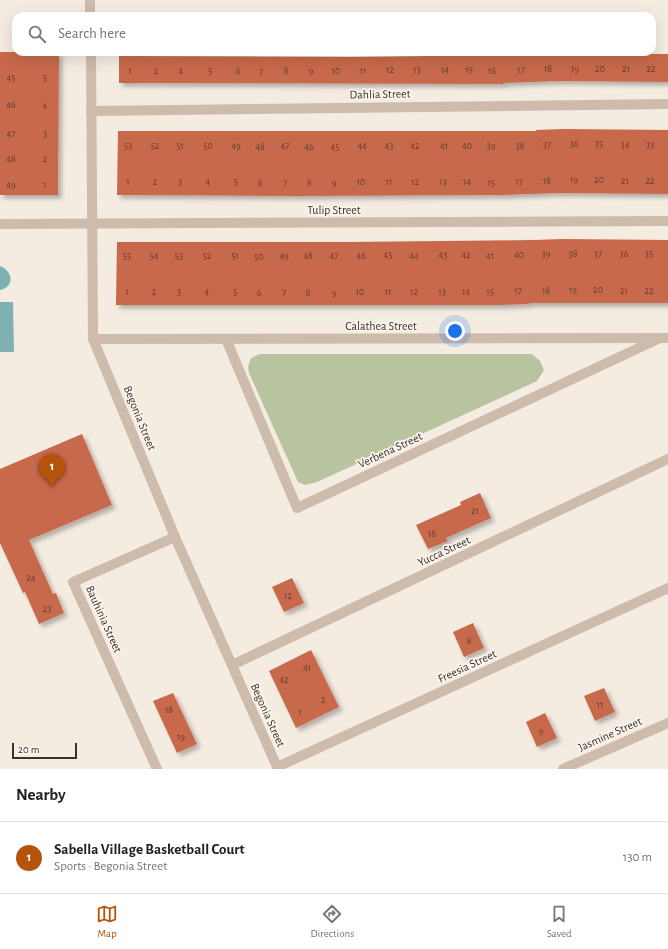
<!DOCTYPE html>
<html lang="en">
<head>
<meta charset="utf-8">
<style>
	:root { --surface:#fff; --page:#f2f2f2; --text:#202124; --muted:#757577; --line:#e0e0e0; --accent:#b45309 }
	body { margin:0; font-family:"Alegreya Sans",sans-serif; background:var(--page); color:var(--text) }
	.scale { position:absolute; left:12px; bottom:10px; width:65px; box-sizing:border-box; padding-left:4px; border:2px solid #3b302b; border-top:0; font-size:11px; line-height:14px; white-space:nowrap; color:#3b302b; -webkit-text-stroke:3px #fbf5ee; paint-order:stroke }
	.you { position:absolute; left:455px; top:331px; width:14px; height:14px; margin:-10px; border:3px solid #fff; border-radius:50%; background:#1a73e8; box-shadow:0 0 0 6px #1a73e833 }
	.badge { display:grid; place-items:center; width:26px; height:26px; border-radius:50%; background:var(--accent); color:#fff; font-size:13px; font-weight:700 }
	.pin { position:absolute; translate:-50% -33px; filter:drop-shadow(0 1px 2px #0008) }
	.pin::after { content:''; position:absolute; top:21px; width:14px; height:12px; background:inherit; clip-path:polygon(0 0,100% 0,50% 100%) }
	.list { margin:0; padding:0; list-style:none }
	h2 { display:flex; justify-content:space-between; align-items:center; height:52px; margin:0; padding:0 16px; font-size:17px }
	h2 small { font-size:13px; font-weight:400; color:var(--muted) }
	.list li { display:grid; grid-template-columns:26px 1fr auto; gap:12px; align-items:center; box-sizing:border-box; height:72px; padding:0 16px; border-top:1px solid var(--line) }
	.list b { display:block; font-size:15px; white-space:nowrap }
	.list p { margin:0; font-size:13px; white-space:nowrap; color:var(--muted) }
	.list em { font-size:13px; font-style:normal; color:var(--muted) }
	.icon { flex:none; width:22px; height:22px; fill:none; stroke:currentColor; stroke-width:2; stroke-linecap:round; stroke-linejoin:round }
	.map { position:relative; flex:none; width:668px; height:769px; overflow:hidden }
	.search { position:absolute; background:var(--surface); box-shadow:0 4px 16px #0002; left:12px; right:12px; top:12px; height:44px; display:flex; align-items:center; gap:10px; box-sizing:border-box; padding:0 14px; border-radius:12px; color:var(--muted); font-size:15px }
	.sheet { height:124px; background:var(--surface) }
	nav { display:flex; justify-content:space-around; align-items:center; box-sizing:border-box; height:56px; border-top:1px solid var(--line); background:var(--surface); font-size:11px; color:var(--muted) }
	nav a { display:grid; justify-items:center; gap:2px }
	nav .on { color:var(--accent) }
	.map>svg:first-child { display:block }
	.green { fill:#b8c4a0 }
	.water { fill:#7fb0b2 }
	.building { fill:#c8694b; filter:url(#shadow) }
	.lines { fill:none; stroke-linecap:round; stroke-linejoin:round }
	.minor { stroke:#cdbbac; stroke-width:10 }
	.labels { text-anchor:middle; stroke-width:3.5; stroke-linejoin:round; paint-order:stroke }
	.number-label { font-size:10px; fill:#5e3e33 }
	.street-label { font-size:12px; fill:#3b302b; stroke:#fbf5ee }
</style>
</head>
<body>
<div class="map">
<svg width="668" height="769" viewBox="0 0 668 769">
	<defs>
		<filter id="shadow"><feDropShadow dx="3.5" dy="3.5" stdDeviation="2" flood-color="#0004"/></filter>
	</defs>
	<rect width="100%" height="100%" fill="#f4ebe1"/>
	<!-- green -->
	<path class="green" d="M 260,354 L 532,354 L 540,361 L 544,370 L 537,381 L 317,482 L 305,485 L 298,482 L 249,373 L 248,367 L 251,358 Z"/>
	<!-- water -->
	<g class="water">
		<path d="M 0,266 C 13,271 15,287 0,290 Z"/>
		<path d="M 0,302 L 13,302 L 14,352 L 0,352 Z"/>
	</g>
	<!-- building -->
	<g class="building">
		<path d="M 0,52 L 59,52 L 58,195 L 0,195 Z"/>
		<path d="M 586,54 L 668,54 L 668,82 L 559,81 L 503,83 L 504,84 L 119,83 L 119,56 L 352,57 Z"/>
		<path d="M 563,129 L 668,130 L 668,194 L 558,193 L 502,195 L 298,196 L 117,195 L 118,131 L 536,131 L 536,130 Z"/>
		<path d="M 562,239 L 668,240 L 668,303 L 529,303 L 529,304 L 501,305 L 116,305 L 117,242 L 350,242 L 535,240 Z"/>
		<path d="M 82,434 L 112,505 L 29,540 L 53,594 L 56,593 L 64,613 L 39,624 L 25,592 L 23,593 L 0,543 L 0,469 Z"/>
		<path d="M 480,493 L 491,518 L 446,538 L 448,541 L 428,549 L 416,525 L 461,505 L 460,502 Z"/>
		<path d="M 292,578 L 304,603 L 284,612 L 272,587 Z"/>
		<path d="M 473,623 L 484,648 L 464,657 L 453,632 Z"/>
		<path d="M 311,650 L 339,707 L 296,728 L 269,671 Z"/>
		<path d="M 604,688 L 615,712 L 595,721 L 584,696 Z"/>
		<path d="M 173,693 L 197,744 L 177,753 L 153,701 Z"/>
		<path d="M 545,713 L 557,738 L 537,747 L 526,722 Z"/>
	</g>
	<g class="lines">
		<!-- minor -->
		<g class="minor">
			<path d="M 90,0 L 90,16"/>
			<path d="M 91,52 L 93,339 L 175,537 L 278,769"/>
			<path d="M 91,111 L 668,104"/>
			<path d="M 0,224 L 668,221"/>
			<path d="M 93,339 L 668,338"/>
			<path d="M 226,339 L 297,508 L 660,338"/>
			<path d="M 232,665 L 668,459"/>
			<path d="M 277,767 L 668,588"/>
			<path d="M 157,769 L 73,582 L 175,537"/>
			<path d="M 563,769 L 668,723"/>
		</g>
	</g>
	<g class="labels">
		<!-- number labels -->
		<g class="number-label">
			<text x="548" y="72">18</text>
			<text x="575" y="72">19</text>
			<text x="600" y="72">20</text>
			<text x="626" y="72">21</text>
			<text x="651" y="72">22</text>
			<text x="390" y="73">12</text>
			<text x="417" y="73">13</text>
			<text x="445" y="73">14</text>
			<text x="469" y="73">15</text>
			<text x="521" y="73">17</text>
			<text x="130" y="74">1</text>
			<text x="156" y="74">2</text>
			<text x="181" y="74">4</text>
			<text x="210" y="74">5</text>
			<text x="238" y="74">6</text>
			<text x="286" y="74">8</text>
			<text x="311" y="74">9</text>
			<text x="336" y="74">10</text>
			<text x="363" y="74">11</text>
			<text x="492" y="74">16</text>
			<text x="261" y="75">7</text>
			<text x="11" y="81">45</text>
			<text x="45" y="81">5</text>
			<text x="11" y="108">46</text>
			<text x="45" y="109">4</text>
			<text x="11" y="137">47</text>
			<text x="45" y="137">3</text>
			<text x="574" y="147">36</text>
			<text x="599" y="147">35</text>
			<text x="547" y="148">37</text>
			<text x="625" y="148">34</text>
			<text x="650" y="148">33</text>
			<text x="128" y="149">53</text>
			<text x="155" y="149">52</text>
			<text x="180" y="149">51</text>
			<text x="208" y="149">50</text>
			<text x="236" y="149">49</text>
			<text x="285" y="149">47</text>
			<text x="362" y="149">44</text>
			<text x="389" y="149">43</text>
			<text x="415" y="149">42</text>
			<text x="444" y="149">41</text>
			<text x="467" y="149">40</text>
			<text x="491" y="149">39</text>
			<text x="520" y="149">38</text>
			<text x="260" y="150">48</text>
			<text x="309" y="150">46</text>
			<text x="335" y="150">45</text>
			<text x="11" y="162">48</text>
			<text x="45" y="162">2</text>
			<text x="574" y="183">19</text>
			<text x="599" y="183">20</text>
			<text x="547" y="184">18</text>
			<text x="625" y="184">21</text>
			<text x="650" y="184">22</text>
			<text x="128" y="185">1</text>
			<text x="155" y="185">2</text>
			<text x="180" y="185">3</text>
			<text x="208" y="185">4</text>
			<text x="236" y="185">5</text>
			<text x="361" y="185">10</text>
			<text x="389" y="185">11</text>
			<text x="415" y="185">12</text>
			<text x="443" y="185">13</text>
			<text x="467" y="185">14</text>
			<text x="519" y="185">17</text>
			<text x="260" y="186">6</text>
			<text x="285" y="186">7</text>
			<text x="309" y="186">8</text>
			<text x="334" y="186">9</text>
			<text x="491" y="186">15</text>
			<text x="11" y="188">49</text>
			<text x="45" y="188">1</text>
			<text x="546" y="257">39</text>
			<text x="573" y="257">38</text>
			<text x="598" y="257">37</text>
			<text x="624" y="257">36</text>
			<text x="649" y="257">35</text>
			<text x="388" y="258">45</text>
			<text x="443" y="258">43</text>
			<text x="466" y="258">42</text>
			<text x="519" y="258">40</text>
			<text x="127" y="259">55</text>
			<text x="154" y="259">54</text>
			<text x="179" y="259">53</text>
			<text x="207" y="259">52</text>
			<text x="235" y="259">51</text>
			<text x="284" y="259">49</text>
			<text x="308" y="259">48</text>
			<text x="334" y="259">47</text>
			<text x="361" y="259">46</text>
			<text x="414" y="259">44</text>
			<text x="490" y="259">41</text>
			<text x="259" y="260">50</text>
			<text x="573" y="293">19</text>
			<text x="598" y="293">20</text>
			<text x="518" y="294">17</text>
			<text x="546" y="294">18</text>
			<text x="624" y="294">21</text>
			<text x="649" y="294">22</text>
			<text x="127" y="295">1</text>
			<text x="154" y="295">2</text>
			<text x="179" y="295">3</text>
			<text x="207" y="295">4</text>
			<text x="235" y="295">5</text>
			<text x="360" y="295">10</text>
			<text x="388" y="295">11</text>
			<text x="414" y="295">12</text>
			<text x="442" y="295">13</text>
			<text x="466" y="295">14</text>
			<text x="490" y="295">15</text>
			<text x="259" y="296">6</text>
			<text x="284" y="296">7</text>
			<text x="308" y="296">8</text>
			<text x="334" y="296">9</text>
			<text x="475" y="514">21</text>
			<text x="432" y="537">18</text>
			<text x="31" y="581">24</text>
			<text x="288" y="599">12</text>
			<text x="47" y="612">23</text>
			<text x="469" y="644">8</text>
			<text x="307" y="671">41</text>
			<text x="284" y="683">42</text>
			<text x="323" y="703">2</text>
			<text x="600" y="708">11</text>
			<text x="169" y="713">18</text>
			<text x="300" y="715">1</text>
			<text x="541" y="734">9</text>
			<text x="181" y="740">19</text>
		</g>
		<!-- street labels -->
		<g class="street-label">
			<text transform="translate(380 94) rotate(-1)" y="4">Dahlia Street</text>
			<text x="334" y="214">Tulip Street</text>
			<text x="381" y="330">Calathea Street</text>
			<text transform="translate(140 418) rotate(68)" y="4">Begonia Street</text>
			<text transform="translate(390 450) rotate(-25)" y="4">Verbena Street</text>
			<text transform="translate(444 551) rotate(-25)" y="4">Yucca Street</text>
			<text transform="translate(104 619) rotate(66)" y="4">Bauhinia Street</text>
			<text transform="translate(467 666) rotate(-25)" y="4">Freesia Street</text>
			<text transform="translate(268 715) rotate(66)" y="4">Begonia Street</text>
			<text transform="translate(610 734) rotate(-24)" y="4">Jasmine Street</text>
		</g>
	</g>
</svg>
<div class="scale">20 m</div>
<div class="you"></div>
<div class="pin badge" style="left:52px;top:487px">1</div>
<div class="search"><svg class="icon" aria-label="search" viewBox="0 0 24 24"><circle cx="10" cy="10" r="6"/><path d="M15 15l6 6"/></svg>Search here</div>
</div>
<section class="sheet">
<h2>Nearby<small></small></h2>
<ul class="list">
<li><span class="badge">1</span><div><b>Sabella Village Basketball Court</b><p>Sports · Begonia Street</p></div><em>130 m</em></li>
</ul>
</section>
<nav>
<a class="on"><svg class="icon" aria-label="map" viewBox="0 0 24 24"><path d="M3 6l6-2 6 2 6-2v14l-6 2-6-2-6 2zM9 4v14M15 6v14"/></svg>Map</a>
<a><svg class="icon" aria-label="directions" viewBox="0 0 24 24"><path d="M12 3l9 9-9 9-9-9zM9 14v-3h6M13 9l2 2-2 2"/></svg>Directions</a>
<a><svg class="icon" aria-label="saved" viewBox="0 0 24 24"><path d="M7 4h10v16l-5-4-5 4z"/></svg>Saved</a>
</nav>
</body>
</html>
